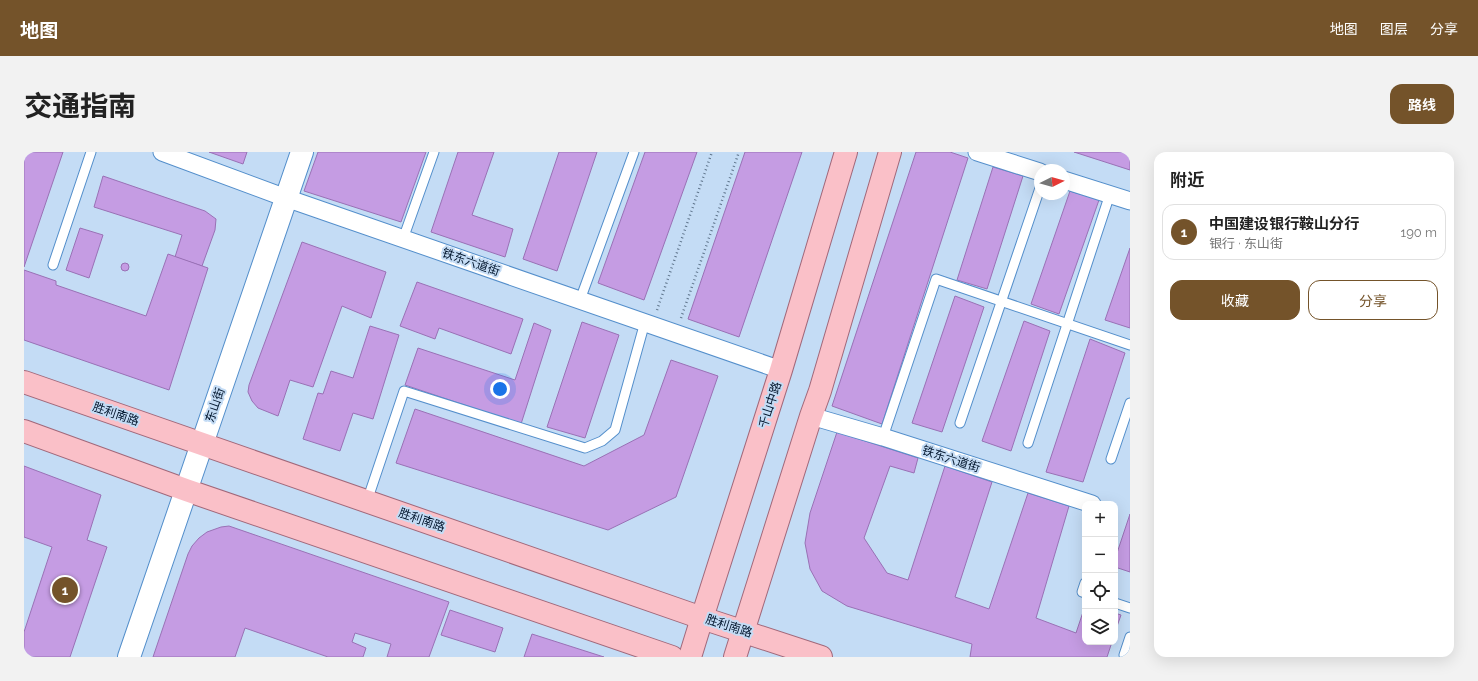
<!DOCTYPE html>
<html lang="zh">
<head>
<meta charset="utf-8">
<style>
	:root { --surface:#fff; --page:#f2f2f2; --text:#222; --muted:#767676; --line:#e0e0e0; --accent:#74532a }
	body { margin:0; font-family:Raleway,"Noto Sans SC",sans-serif; background:var(--page); color:var(--text) }
	.controls { position:absolute; right:12px; bottom:12px; display:grid; overflow:hidden; border-radius:8px; box-shadow:0 4px 16px #0002 }
	.controls button { width:36px; height:36px; display:grid; place-items:center; padding:0; border:0; border-bottom:1px solid var(--line); background:var(--surface); color:var(--text); font:20px sans-serif }
	.compass { position:absolute; left:1010px; top:12px; width:36px; height:36px; border-radius:50%; background:var(--surface); box-shadow:0 4px 16px #0002; rotate:85deg }
	.you { position:absolute; left:476px; top:237px; width:14px; height:14px; margin:-10px; border:3px solid #fff; border-radius:50%; background:#1a73e8; box-shadow:0 0 0 6px #1a73e833 }
	.badge { display:grid; place-items:center; width:26px; height:26px; border-radius:50%; background:var(--accent); color:#fff; font-size:13px; font-weight:700 }
	.pin { position:absolute; translate:-50% -50%; border:2px solid #fff; box-shadow:0 1px 4px #0006 }
	.list { margin:0; padding:0; list-style:none }
	h2 { display:flex; justify-content:space-between; align-items:center; height:52px; margin:0; padding:0 16px; font-size:17px }
	h2 small { font-size:13px; font-weight:400; color:var(--muted) }
	.list li { display:grid; grid-template-columns:26px 1fr auto; gap:12px; align-items:center; box-sizing:border-box; height:56px; margin:0 8px 8px; padding:0 8px; border:1px solid var(--line); border-radius:12px }
	.list b { display:block; font-size:15px; white-space:nowrap }
	.list p { margin:0; font-size:13px; white-space:nowrap; color:var(--muted) }
	.list em { font-size:13px; font-style:normal; color:var(--muted) }
	.actions { display:flex; gap:8px; padding:12px 16px }
	.actions a { flex:1; padding:9px 0; border:1px solid var(--accent); border-radius:12px; text-align:center; font-size:14px; color:var(--accent) }
	.actions .main { background:var(--accent); color:#fff }
	.icon { flex:none; width:22px; height:22px; fill:none; stroke:currentColor; stroke-width:2; stroke-linecap:round; stroke-linejoin:round }
	.map { position:relative; flex:none; width:1106px; height:505px; overflow:hidden; border-radius:12px }
	header { display:flex; align-items:center; gap:24px; box-sizing:border-box; height:56px; padding:0 20px; background:var(--accent); color:#fff }
	header strong { font-size:19px }
	nav { display:flex; gap:22px; margin-inline-start:auto; font-size:14px }
	.intro { display:flex; align-items:center; justify-content:space-between; box-sizing:border-box; height:96px; padding:0 24px }
	h1 { margin:0; font-size:28px }
	.button { padding:10px 18px; border-radius:12px; background:var(--accent); color:#fff; font-size:14px; font-weight:700 }
	main { display:flex; gap:24px; padding:0 24px }
	aside { flex:1; background:var(--surface); border-radius:12px; box-shadow:0 4px 16px #0002 }
	.map>svg:first-child { display:block }
	.building { fill:#c59ce3; stroke:#9971b5 }
	.lines { fill:none; stroke-linecap:round; stroke-linejoin:round }
	.service-casing { stroke:#548fcb; stroke-width:11 }
	.minor-casing { stroke:#548fcb; stroke-width:19 }
	.tertiary-casing { stroke:#548fcb; stroke-width:24 }
	.primary-casing { stroke:#a1687a; stroke-width:24 }
	.path { stroke:#5f758c; stroke-width:2.5; stroke-dasharray:1 3; stroke-linecap:butt }
	.service { stroke:#fff; stroke-width:9 }
	.minor { stroke:#fff; stroke-width:17 }
	.tertiary { stroke:#fff; stroke-width:22 }
	.primary { stroke:#fac0c8; stroke-width:22 }
	.labels { text-anchor:middle; stroke-width:4; stroke-linejoin:round; paint-order:stroke }
	.street-label { font-size:12px; fill:#00142b; stroke:#c4dcf5 }
</style>
</head>
<body>
<header>
<strong>地图</strong>
<nav><a>地图</a><a>图层</a><a>分享</a></nav>
</header>
<div class="intro"><h1>交通指南</h1><a class="button">路线</a></div>
<main>
<div class="map">
<svg width="1106" height="505" viewBox="0 0 1106 505">
	<rect width="100%" height="100%" fill="#c4dcf5"/>
	<!-- building -->
	<g class="building">
		<path d="M 0,0 L 39,0 L 0,115 Z"/>
		<path d="M 185,0 L 223,0 L 219,12 Z"/>
		<path d="M 294,0 L 402,0 L 377,70 L 280,39 Z"/>
		<path d="M 434,0 L 470,0 L 448,63 L 489,77 L 481,105 L 407,80 Z"/>
		<path d="M 535,0 L 573,0 L 533,119 L 499,107 Z"/>
		<path d="M 621,0 L 673,0 L 620,148 L 574,131 Z"/>
		<path d="M 721,0 L 778,0 L 715,185 L 664,167 Z"/>
		<path d="M 892,0 L 926,0 L 944,6 L 858,272 L 808,254 Z"/>
		<path d="M 1050,0 L 1106,0 L 1106,18 Z"/>
		<path d="M 969,15 L 999,24 L 963,137 L 933,128 Z"/>
		<path d="M 79,24 L 181,59 L 192,67 L 191,78 L 178,114 L 151,105 L 158,83 L 70,55 Z"/>
		<path d="M 1046,39 L 1075,48 L 1035,162 L 1007,152 Z"/>
		<path d="M 56,76 L 79,83 L 65,126 L 42,118 Z"/>
		<path d="M 278,90 L 362,120 L 347,166 L 318,154 L 289,235 L 266,228 L 254,264 L 234,256 L 228,249 L 224,240 L 225,233 Z"/>
		<path d="M 1106,96 L 1106,176 L 1081,168 Z"/>
		<path d="M 144,102 L 184,116 L 145,238 L 0,188 L 0,118 L 32,129 L 32,133 L 122,164 Z"/>
		<circle cx="101" cy="115" r="4"/>
		<path d="M 393,130 L 499,167 L 487,202 L 415,176 L 411,187 L 376,174 Z"/>
		<path d="M 931,144 L 960,155 L 918,280 L 888,271 Z"/>
		<path d="M 1000,169 L 1026,179 L 987,299 L 958,289 Z"/>
		<path d="M 558,170 L 595,183 L 561,286 L 523,275 Z"/>
		<path d="M 510,171 L 527,178 L 497,272 L 381,233 L 394,196 L 491,228 Z"/>
		<path d="M 346,174 L 375,183 L 349,267 L 329,261 L 316,299 L 279,287 L 294,241 L 299,242 L 307,219 L 329,226 Z"/>
		<path d="M 1066,187 L 1101,201 L 1059,330 L 1022,320 Z"/>
		<path d="M 647,208 L 694,224 L 652,345 L 584,378 L 372,311 L 391,257 L 560,314 L 620,283 Z"/>
		<path d="M 813,280 L 894,306 L 890,321 L 866,314 L 840,386 L 863,421 L 884,428 L 921,314 L 968,330 L 931,445 L 965,457 L 1004,341 L 1045,354 L 1012,466 L 1052,481 L 1061,454 L 1061,490 L 1088,490 L 1083,505 L 946,505 L 948,492 L 823,454 L 798,439 L 786,417 L 781,391 L 786,361 Z"/>
		<path d="M 0,314 L 77,343 L 63,388 L 83,395 L 46,505 L 0,505 L 0,480 L 28,395 L 0,385 Z"/>
		<path d="M 1106,362 L 1106,420 L 1091,415 L 1091,407 Z"/>
		<path d="M 205,374 L 425,450 L 405,505 L 363,505 L 367,492 L 331,481 L 328,490 L 342,496 L 339,505 L 304,505 L 221,476 L 211,505 L 129,505 L 164,402 L 168,394 L 175,386 L 183,380 L 197,375 Z"/>
		<path d="M 426,458 L 479,476 L 471,500 L 417,483 Z"/>
		<path d="M 1091,461 L 1097,463 L 1091,480 Z"/>
		<path d="M 508,482 L 580,505 L 500,505 Z"/>
	</g>
	<g class="lines">
		<!-- service casing -->
		<g class="service-casing">
			<g id="service">
				<path d="M 379,87 L 410,0"/>
				<path d="M 29,113 L 67,0"/>
				<path d="M 556,148 L 610,0"/>
				<path d="M 936,271 L 1016,36"/>
				<path d="M 859,285 L 912,127 L 1106,193"/>
				<path d="M 1004,291 L 1086,42"/>
				<path d="M 1087,307 L 1106,251"/>
				<path d="M 343,349 L 380,239 L 561,296 L 578,289 L 591,278 L 621,170"/>
				<path d="M 1061,431 L 1058,440 L 1061,441"/>
				<path d="M 1091,451 L 1106,456"/>
				<path d="M 1106,505 L 1100,503 L 1106,485"/>
			</g>
		</g>
		<!-- minor casing -->
		<g class="minor-casing">
			<g id="minor">
				<path d="M 138,0 L 262,46 L 757,218"/>
				<path d="M 953,0 L 1016,20"/>
				<path d="M 1040,28 L 1106,49"/>
				<path d="M 787,264 L 859,285 L 1068,352"/>
			</g>
		</g>
		<!-- tertiary casing -->
		<g class="tertiary-casing">
			<path id="tertiary" d="M 105,505 L 278,0"/>
		</g>
		<!-- primary casing -->
		<g class="primary-casing">
			<g id="primary">
				<path d="M 0,230 L 678,466 L 797,505"/>
				<path d="M 0,279 L 162,338 L 648,505"/>
				<path d="M 666,505 L 678,466 L 757,218 L 822,0"/>
				<path d="M 711,505 L 787,264 L 796,239 L 866,0"/>
			</g>
		</g>
		<!-- path -->
		<g class="path">
			<path d="M 633,158 L 688,0"/>
			<path d="M 657,166 L 715,0"/>
		</g>
		<!-- service -->
		<use href="#service" class="service"/>
		<!-- minor -->
		<use href="#minor" class="minor"/>
		<!-- tertiary -->
		<use href="#tertiary" class="tertiary"/>
		<!-- primary -->
		<use href="#primary" class="primary"/>
	</g>
	<g class="labels">
		<!-- street labels -->
		<g class="street-label">
			<text transform="translate(447 110) rotate(19)" y="4">铁东六道街</text>
			<text transform="translate(191 253) rotate(-71)" y="4">东山街</text>
			<text transform="translate(746 253) rotate(-72)" y="4">千山中路</text>
			<text transform="translate(92 262) rotate(19)" y="4">胜利南路</text>
			<text transform="translate(927 307) rotate(18)" y="4">铁东六道街</text>
			<text transform="translate(398 368) rotate(19)" y="4">胜利南路</text>
			<text transform="translate(705 474) rotate(18)" y="4">胜利南路</text>
		</g>
	</g>
</svg>
<div class="controls">
<button>+</button>
<button>−</button>
<button><svg class="icon" aria-label="locate" viewBox="0 0 24 24"><circle cx="12" cy="12" r="6"/><path d="M12 2v4M12 18v4M2 12h4M18 12h4"/></svg></button>
<button><svg class="icon" aria-label="layers" viewBox="0 0 24 24"><path d="M12 4l9 5-9 5-9-5zM3 14l9 5 9-5"/></svg></button>
</div>
<svg class="compass" viewBox="-18 -18 36 36"><path d="M0-13l5 13h-10z" fill="#e53935"/><path d="M0 13l5-13h-10z" fill="#767676"/></svg>
<div class="you"></div>
<div class="pin badge" style="left:41px;top:438px">1</div>
</div>
<aside>
<h2>附近<small></small></h2>
<ul class="list">
<li><span class="badge">1</span><div><b>中国建设银行鞍山分行</b><p>银行 · 东山街</p></div><em>190 m</em></li>
</ul>
<div class="actions"><a class="main">收藏</a><a>分享</a></div>
</aside>
</main>
</body>
</html>
